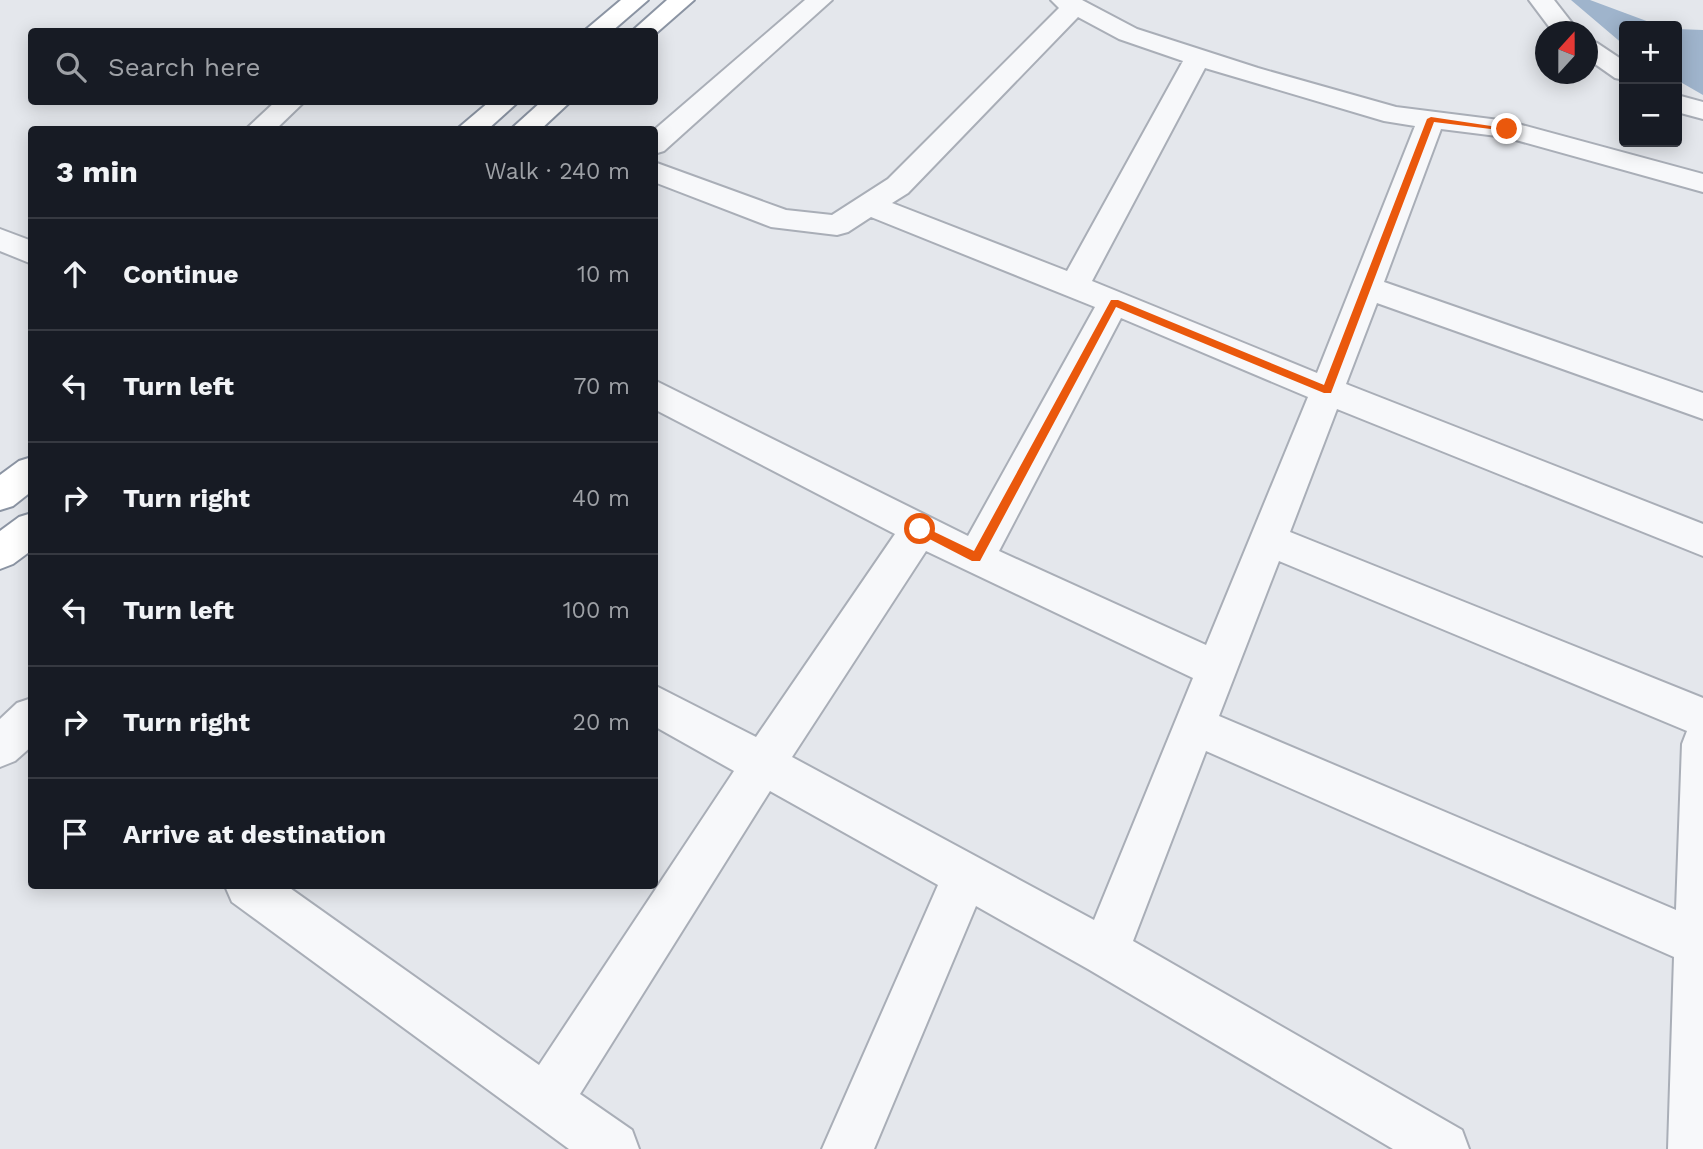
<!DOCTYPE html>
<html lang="en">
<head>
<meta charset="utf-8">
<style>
	:root { --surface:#171b24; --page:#242831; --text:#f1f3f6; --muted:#9ea1a6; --line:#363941 }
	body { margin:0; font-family:"Work Sans",sans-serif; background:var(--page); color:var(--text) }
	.controls { position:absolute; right:21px; top:21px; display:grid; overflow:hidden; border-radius:7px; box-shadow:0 4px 18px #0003 }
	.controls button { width:63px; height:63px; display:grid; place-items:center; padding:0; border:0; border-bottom:2px solid var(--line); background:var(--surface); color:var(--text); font:35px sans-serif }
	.compass { position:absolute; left:1535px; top:21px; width:63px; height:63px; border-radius:50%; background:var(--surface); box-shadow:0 4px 18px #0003; rotate:21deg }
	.stop { position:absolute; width:21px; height:21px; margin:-16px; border:5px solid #ea580c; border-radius:50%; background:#fff }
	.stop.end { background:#ea580c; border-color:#fff; box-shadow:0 2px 7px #0008 }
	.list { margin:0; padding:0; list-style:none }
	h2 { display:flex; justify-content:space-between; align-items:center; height:91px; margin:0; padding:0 28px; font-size:30px }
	h2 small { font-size:23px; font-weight:400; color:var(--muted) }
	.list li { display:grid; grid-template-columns:46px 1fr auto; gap:21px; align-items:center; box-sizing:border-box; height:112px; padding:0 28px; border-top:2px solid var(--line) }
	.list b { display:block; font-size:26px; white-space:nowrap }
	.list em { font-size:23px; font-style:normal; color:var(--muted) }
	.icon { flex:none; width:38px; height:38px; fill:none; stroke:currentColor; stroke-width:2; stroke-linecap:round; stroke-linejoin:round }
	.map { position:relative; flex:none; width:1703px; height:1149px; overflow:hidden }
	.search { position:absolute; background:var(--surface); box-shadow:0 4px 18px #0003; left:28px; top:28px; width:630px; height:77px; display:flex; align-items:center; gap:18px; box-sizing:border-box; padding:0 24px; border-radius:7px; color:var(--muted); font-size:26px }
	.panel { position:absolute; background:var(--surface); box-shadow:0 4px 18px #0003; left:28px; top:126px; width:630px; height:763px; border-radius:7px }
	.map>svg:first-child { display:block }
	.water { fill:#9fb4cc }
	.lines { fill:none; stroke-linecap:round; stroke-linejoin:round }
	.street-casing { stroke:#a9aeb7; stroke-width:4 }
	.highway-casing { stroke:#8b94a3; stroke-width:4 }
	.street { fill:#f7f8fa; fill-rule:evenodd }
	.highway { fill:#fff; fill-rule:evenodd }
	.route { fill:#ea580c }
</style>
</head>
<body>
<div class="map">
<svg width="1703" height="1149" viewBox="0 0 1703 1149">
	<rect width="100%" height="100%" fill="#e4e7ec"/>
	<!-- water -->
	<g class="water">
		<path d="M 1571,0 L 1590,0 L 1660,26 L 1624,26 L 1624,45 Z"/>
		<path d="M 1677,29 L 1703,30 L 1703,95 L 1677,80 Z"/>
	</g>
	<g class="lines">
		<!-- street casing -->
		<g class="street-casing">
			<g id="street">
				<path d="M 805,0 L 832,0 L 664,151 L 654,154 L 654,130 Z"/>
				<path d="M 1051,0 L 1082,0 L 1137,29 L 1258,68 L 1396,107 L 1507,121 L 1703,174 L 1703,192 L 1505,137 L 1441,129 L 1384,282 L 1703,393 L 1703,419 L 1377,303 L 1346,384 L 1703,524 L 1703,556 L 1337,409 L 1290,532 L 1703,698 L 1703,1149 L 1668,1149 L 1674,957 L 1206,751 L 1133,941 L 1462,1130 L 1469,1149 L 1393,1149 L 1088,969 L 976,906 L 874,1149 L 822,1149 L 938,885 L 770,791 L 580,1094 L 632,1130 L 639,1149 L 569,1149 L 232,902 L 225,886 L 287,886 L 539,1065 L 734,771 L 654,726 L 654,685 L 756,737 L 895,534 L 654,409 L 654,380 L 968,536 L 1095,307 L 871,217 L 848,232 L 837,235 L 771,227 L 654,182 L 654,162 L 786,210 L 832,215 L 888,179 L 1059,8 ZM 1078,17 L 1119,39 L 1183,61 L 1067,271 L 892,203 L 908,193 ZM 1205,68 L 1384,121 L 1415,126 L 1317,373 L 1092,281 ZM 1121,318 L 1308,397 L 1206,645 L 999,551 ZM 926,551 L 1193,678 L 1094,920 L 792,757 ZM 1279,561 L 1687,731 L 1682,744 L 1676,910 L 1219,716 Z"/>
				<path d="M 1529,0 L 1554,0 L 1579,32 L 1553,32 Z"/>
				<path d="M 1588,40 L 1597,43 L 1624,61 L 1624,80 L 1615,78 L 1588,59 Z"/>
				<path d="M 1677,95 L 1703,102 L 1703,119 L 1677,112 Z"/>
				<path d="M 275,102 L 304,102 L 275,130 L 245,130 Z"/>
				<path d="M 0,229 L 32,241 L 32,264 L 0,251 Z"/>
				<path d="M 32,698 L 32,746 L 15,761 L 0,767 L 0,719 L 17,703 Z"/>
			</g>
		</g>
		<!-- highway casing -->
		<g class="highway-casing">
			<g id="highway">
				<path d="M 621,0 L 648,0 L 611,32 L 583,32 Z"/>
				<path d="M 667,0 L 694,0 L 654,35 L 654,32 L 631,32 Z"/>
				<path d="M 489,102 L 518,102 L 487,130 L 456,130 Z"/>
				<path d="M 541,102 L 570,102 L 540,130 L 510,130 Z"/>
				<path d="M 32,457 L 32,491 L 13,506 L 0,510 L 0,475 L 19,461 Z"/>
				<path d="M 32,513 L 32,550 L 13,564 L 0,569 L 0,531 L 19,517 Z"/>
			</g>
		</g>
		<!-- street -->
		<use href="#street" class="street"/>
		<!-- highway -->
		<use href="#highway" class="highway"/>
	</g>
	<!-- route -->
	<path class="route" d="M 1431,117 L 1511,129 L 1507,131 L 1434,122 L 1331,393 L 1324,393 L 1116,307 L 980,561 L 972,561 L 916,532 L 914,529 L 920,525 L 974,551 L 1111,300 L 1118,300 L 1324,385 L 1427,119 Z"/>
</svg>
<div class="controls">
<button>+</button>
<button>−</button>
</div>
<svg class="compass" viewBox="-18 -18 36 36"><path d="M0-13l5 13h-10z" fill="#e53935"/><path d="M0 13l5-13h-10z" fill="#9ea1a6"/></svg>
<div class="stop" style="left:920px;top:529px"></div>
<div class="stop end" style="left:1507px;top:129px"></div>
<div class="search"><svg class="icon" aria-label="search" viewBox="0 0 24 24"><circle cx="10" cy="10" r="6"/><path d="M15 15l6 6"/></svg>Search here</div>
<section class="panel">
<h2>3 min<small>Walk · 240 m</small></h2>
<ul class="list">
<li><svg class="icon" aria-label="ahead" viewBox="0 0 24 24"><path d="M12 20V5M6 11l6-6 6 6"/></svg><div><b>Continue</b></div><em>10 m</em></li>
<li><svg class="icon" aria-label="left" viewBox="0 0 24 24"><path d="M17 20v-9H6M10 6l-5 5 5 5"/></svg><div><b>Turn left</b></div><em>70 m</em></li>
<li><svg class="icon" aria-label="right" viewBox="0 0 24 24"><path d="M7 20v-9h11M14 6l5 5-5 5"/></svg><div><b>Turn right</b></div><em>40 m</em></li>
<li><svg class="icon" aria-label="left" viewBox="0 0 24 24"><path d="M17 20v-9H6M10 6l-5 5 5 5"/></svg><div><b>Turn left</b></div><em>100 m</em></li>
<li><svg class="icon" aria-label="right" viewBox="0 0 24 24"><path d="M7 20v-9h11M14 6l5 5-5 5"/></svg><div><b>Turn right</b></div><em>20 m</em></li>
<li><svg class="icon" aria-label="arrive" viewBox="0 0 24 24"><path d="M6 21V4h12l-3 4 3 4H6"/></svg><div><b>Arrive at destination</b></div></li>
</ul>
</section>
</div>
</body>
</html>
